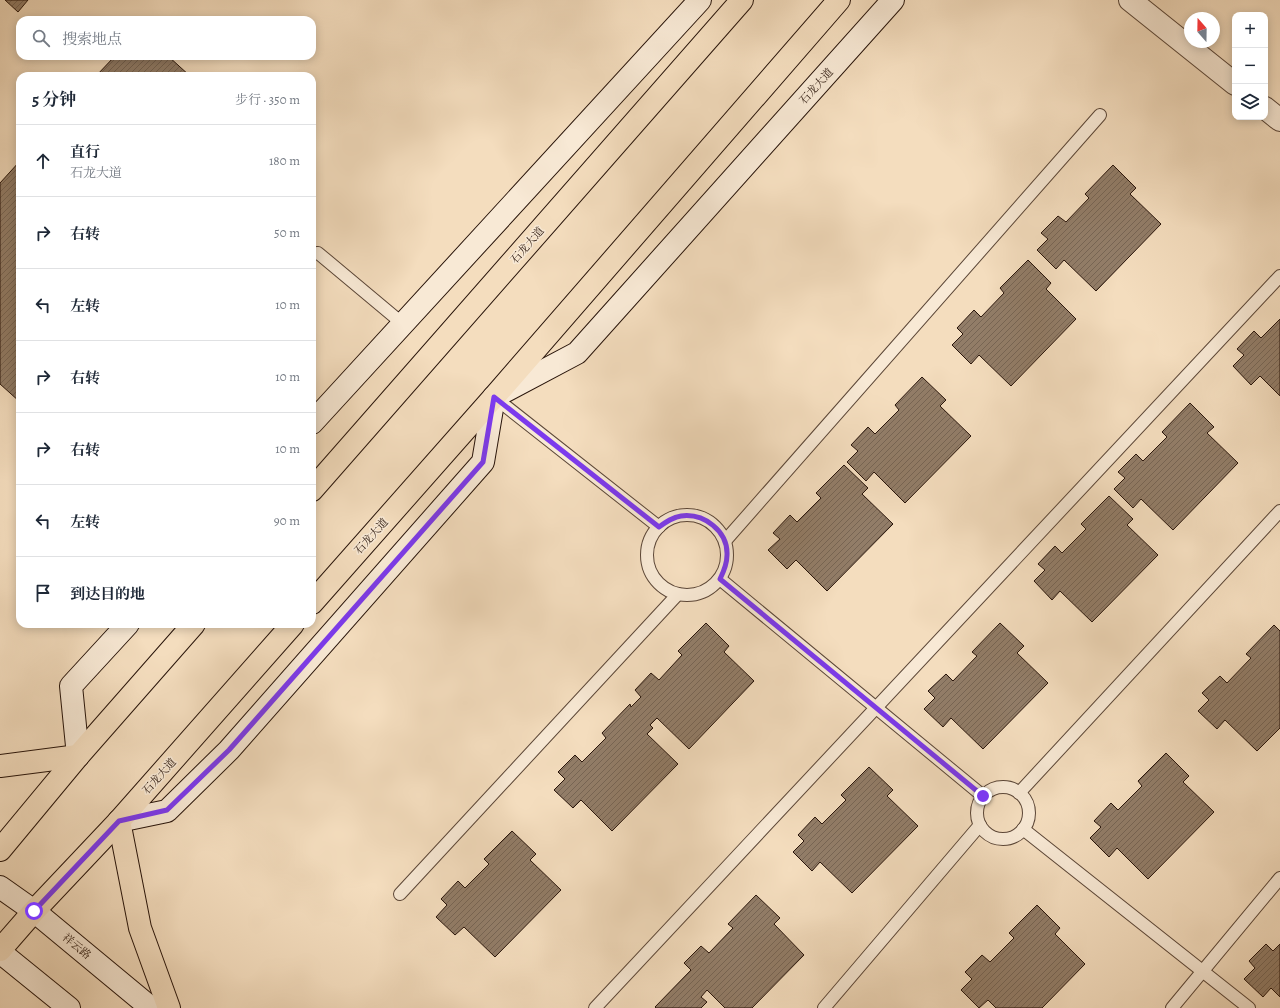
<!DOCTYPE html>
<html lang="zh">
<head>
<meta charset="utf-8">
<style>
	:root { --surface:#fff; --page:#f6f6f7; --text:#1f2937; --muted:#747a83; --line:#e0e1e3 }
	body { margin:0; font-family:Alegreya,"Noto Serif SC",serif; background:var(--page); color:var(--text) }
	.controls { position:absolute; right:12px; top:12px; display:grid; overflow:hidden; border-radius:8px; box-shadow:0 2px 10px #0003 }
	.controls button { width:36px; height:36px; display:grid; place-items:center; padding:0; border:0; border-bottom:1px solid var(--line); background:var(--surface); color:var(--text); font:20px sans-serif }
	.compass { position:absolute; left:1184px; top:12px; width:36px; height:36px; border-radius:50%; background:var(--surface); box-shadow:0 2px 10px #0003; rotate:340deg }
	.stop { position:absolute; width:12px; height:12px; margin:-9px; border:3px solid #7c3aed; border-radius:50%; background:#fff }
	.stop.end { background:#7c3aed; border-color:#fff; box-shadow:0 1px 4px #0008 }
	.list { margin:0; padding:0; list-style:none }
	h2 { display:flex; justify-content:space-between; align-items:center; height:52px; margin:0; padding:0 16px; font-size:17px }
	h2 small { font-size:13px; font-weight:400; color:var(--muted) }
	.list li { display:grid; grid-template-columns:26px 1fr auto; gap:12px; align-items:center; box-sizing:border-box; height:72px; padding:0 16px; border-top:1px solid var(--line) }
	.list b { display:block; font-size:15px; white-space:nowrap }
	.list p { margin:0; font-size:13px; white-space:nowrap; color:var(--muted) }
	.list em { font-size:13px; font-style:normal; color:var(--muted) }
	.icon { flex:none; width:22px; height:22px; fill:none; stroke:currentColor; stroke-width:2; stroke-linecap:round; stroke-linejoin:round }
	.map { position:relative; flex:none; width:1280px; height:1008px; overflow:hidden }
	.search { position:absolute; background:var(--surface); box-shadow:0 2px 10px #0003; left:16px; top:16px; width:300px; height:44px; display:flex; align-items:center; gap:10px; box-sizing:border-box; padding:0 14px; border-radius:12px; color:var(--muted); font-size:15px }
	.panel { position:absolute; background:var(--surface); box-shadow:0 2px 10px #0003; left:16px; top:72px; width:300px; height:556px; border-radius:12px }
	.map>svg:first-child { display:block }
	.building { fill:url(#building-hatch); stroke:#28140a }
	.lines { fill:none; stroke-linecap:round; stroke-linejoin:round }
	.lane-casing { stroke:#5b4637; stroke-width:14 }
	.street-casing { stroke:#5b4637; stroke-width:24 }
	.secondary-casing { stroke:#28140a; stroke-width:24 }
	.primary-casing { stroke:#28140a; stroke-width:24 }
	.lane { stroke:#f8e9d5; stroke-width:12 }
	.street { stroke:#f8e9d5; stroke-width:22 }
	.secondary { stroke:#f8e9d5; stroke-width:22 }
	.primary { stroke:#f4ddbe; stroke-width:22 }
	.route { stroke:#7c3aed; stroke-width:5 }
	.labels { text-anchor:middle; stroke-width:3; stroke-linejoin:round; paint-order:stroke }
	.street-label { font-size:11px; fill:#28140a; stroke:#f8e9d5 }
</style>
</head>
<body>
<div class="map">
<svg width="1280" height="1008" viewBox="0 0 1280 1008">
	<defs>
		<pattern id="building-hatch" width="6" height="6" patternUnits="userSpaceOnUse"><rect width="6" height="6" fill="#927d68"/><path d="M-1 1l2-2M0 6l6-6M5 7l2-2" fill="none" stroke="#776554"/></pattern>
	</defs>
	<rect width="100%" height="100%" fill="#f4ddbe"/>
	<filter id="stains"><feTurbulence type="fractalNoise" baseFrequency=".005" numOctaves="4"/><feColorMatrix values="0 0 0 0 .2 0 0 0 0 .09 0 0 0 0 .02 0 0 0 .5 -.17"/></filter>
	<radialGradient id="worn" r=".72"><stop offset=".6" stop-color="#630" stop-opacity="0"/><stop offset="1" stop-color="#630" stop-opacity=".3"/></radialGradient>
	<!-- building -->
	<g class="building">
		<path d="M 5,0 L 28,0 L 18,12 Z"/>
		<path d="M 115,56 L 168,56 L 190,76 L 96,76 Z"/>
		<path d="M 20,161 L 20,402 L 0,384 L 0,183 Z"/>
		<path d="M 1113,165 L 1136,188 L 1130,194 L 1161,224 L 1096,291 L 1064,260 L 1056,269 L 1037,250 L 1048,239 L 1041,233 L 1058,216 L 1066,222 L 1089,198 L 1085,194 Z"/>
		<path d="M 1028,260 L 1051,283 L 1046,289 L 1076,319 L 1011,386 L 979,355 L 971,364 L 952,345 L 963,334 L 957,328 L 974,310 L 981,317 L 1004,293 L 1000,288 Z"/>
		<path d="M 1280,319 L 1280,396 L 1260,376 L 1251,385 L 1233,366 L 1244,355 L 1237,349 L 1254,331 L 1261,338 Z"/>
		<path d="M 922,377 L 946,400 L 940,406 L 971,436 L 905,503 L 874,472 L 866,481 L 847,462 L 858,451 L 851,445 L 868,427 L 875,434 L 899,410 L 895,405 Z"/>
		<path d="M 1190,403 L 1214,427 L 1207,433 L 1238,463 L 1173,530 L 1141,499 L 1133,508 L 1114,489 L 1125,478 L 1118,472 L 1136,454 L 1143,461 L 1167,437 L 1162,432 Z"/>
		<path d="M 844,465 L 868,488 L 862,494 L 893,524 L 827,591 L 796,560 L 787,569 L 768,550 L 780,539 L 773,533 L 790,515 L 797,522 L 821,498 L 816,493 Z"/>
		<path d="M 1109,496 L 1133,519 L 1127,525 L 1158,555 L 1092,622 L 1060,591 L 1052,600 L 1034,581 L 1045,570 L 1038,564 L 1055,546 L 1062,553 L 1086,529 L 1081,524 Z"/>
		<path d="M 706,623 L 729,646 L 724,652 L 754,681 L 689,749 L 657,718 L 650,725 L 653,728 L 647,734 L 678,764 L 612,831 L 581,800 L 573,808 L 554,790 L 565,779 L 558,772 L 575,755 L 582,762 L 606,738 L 602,733 L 630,704 L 631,707 L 641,697 L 635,690 L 651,673 L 659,680 L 682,655 L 678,651 Z"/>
		<path d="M 1000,623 L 1024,646 L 1017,653 L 1048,683 L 983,749 L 951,718 L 943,727 L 924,709 L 935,698 L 928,691 L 946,674 L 953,681 L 977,656 L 972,652 Z"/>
		<path d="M 1274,625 L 1280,631 L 1280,728 L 1257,751 L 1225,720 L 1217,729 L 1198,711 L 1209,700 L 1202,693 L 1220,676 L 1227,683 L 1251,658 L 1246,654 Z"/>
		<path d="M 1166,753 L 1189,776 L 1183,782 L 1214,812 L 1148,879 L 1117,848 L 1109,857 L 1090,838 L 1101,827 L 1094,821 L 1111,803 L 1118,810 L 1142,786 L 1138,781 Z"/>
		<path d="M 869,767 L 893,790 L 887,796 L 918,826 L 852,893 L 820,862 L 812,871 L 793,852 L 804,841 L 798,835 L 815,817 L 822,824 L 846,800 L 841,795 Z"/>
		<path d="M 512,831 L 536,854 L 530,860 L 561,890 L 495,957 L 464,927 L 455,935 L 436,917 L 447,905 L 441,899 L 458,881 L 465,888 L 489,864 L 484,859 Z"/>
		<path d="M 756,895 L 780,918 L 774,924 L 804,955 L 752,1008 L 725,1008 L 707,990 L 701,997 L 707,1002 L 701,1008 L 656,1008 L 655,1007 L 691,970 L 684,963 L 701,946 L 709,953 L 733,928 L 728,924 Z"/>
		<path d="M 1037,905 L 1060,928 L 1055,934 L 1085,964 L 1042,1008 L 996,1008 L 988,1000 L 979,1008 L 961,990 L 972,979 L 965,972 L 982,955 L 990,962 L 1014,938 L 1009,933 Z"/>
		<path d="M 1266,944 L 1273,951 L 1280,944 L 1280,997 L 1271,988 L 1263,997 L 1244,979 L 1255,968 L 1249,961 Z"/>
	</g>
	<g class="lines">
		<!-- lane casing -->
		<g class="lane-casing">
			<g id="lane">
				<path d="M 312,254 L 318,253 L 403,324"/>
				<path d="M 494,397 L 659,527"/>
				<circle cx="687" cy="555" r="40"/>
				<path d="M 725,541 L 1100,115"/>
				<path d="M 720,579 L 983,796"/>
				<circle cx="1003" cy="813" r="26"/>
				<path d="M 1019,793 L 1280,511"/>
				<path d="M 1023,829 L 1249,1008"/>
				<path d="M 400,894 L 678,594"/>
				<path d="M 595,1008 L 1280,276"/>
				<path d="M 824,1008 L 980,825"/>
				<path d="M 1172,1008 L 1280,878"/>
			</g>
		</g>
		<!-- street casing -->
		<g class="street-casing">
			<g id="street">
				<path d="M 1130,0 L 1235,84"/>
				<path d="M 1265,108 L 1280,120"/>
			</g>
		</g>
		<!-- secondary casing -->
		<g class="secondary-casing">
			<g id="secondary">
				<path d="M 312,423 L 700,0"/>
				<path d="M 78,756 L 71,686 L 128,624"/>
				<path d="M 119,821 L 167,811 L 229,750 L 483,462 L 494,397 L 577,353 L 893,0"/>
				<path d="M 0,887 L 34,911 L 151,1008"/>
				<path d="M 0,952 L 69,1008"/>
			</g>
		</g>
		<!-- primary casing -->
		<g class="primary-casing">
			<g id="primary">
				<path d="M 312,490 L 742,0"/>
				<path d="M 312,603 L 494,397 L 839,0"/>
				<path d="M 0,766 L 78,756"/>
				<path d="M 119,821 L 140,928 L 169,1008"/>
				<path d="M 0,850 L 78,756 L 194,624"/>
				<path d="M 0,950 L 34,911 L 119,821 L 293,624"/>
			</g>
		</g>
		<!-- lane -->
		<use href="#lane" class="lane"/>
		<!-- street -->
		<use href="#street" class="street"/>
		<!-- secondary -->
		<use href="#secondary" class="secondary"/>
		<!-- primary -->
		<use href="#primary" class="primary"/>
	</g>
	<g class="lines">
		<!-- route -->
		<path class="route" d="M 34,911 L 119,821 L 167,810 L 229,750 L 483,462 L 494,397 L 659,527 C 666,522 673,517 681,516 C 704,513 728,531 727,555 C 727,564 724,571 720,579 L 983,796"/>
	</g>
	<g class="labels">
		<!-- street labels -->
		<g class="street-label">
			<text transform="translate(816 86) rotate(-48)" y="4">石龙大道</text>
			<text transform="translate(527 245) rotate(-49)" y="4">石龙大道</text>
			<text transform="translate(371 536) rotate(-48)" y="4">石龙大道</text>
			<text transform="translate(159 776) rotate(-48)" y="4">石龙大道</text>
			<text transform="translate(77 946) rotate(40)" y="4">祥云路</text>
		</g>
	</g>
	<rect width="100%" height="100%" filter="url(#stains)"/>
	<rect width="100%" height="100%" fill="url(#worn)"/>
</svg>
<div class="controls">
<button>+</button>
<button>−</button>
<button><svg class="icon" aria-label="layers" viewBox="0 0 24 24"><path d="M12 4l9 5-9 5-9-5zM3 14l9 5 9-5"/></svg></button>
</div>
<svg class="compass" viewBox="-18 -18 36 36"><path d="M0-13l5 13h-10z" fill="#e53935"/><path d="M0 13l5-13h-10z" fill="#747a83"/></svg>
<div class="stop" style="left:34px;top:911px"></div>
<div class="stop end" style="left:983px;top:796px"></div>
<div class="search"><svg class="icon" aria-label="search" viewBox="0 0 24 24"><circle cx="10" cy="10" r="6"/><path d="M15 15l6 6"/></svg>搜索地点</div>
<section class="panel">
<h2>5 分钟<small>步行 · 350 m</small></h2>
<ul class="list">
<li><svg class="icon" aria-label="ahead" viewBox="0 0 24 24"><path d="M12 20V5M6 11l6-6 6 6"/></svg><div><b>直行</b><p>石龙大道</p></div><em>180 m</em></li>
<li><svg class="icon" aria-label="right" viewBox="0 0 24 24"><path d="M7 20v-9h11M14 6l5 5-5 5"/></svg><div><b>右转</b></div><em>50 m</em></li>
<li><svg class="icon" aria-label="left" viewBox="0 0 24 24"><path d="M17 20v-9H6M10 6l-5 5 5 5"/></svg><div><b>左转</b></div><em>10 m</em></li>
<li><svg class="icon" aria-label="right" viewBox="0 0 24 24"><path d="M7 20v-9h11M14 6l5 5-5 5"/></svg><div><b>右转</b></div><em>10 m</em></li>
<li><svg class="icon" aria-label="right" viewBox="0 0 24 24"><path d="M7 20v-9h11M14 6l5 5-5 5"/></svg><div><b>右转</b></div><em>10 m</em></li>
<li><svg class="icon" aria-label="left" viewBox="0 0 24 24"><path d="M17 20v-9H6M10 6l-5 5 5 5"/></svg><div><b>左转</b></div><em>90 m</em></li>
<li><svg class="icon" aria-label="arrive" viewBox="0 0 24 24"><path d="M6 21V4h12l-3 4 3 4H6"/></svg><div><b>到达目的地</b></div></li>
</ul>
</section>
</div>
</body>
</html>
